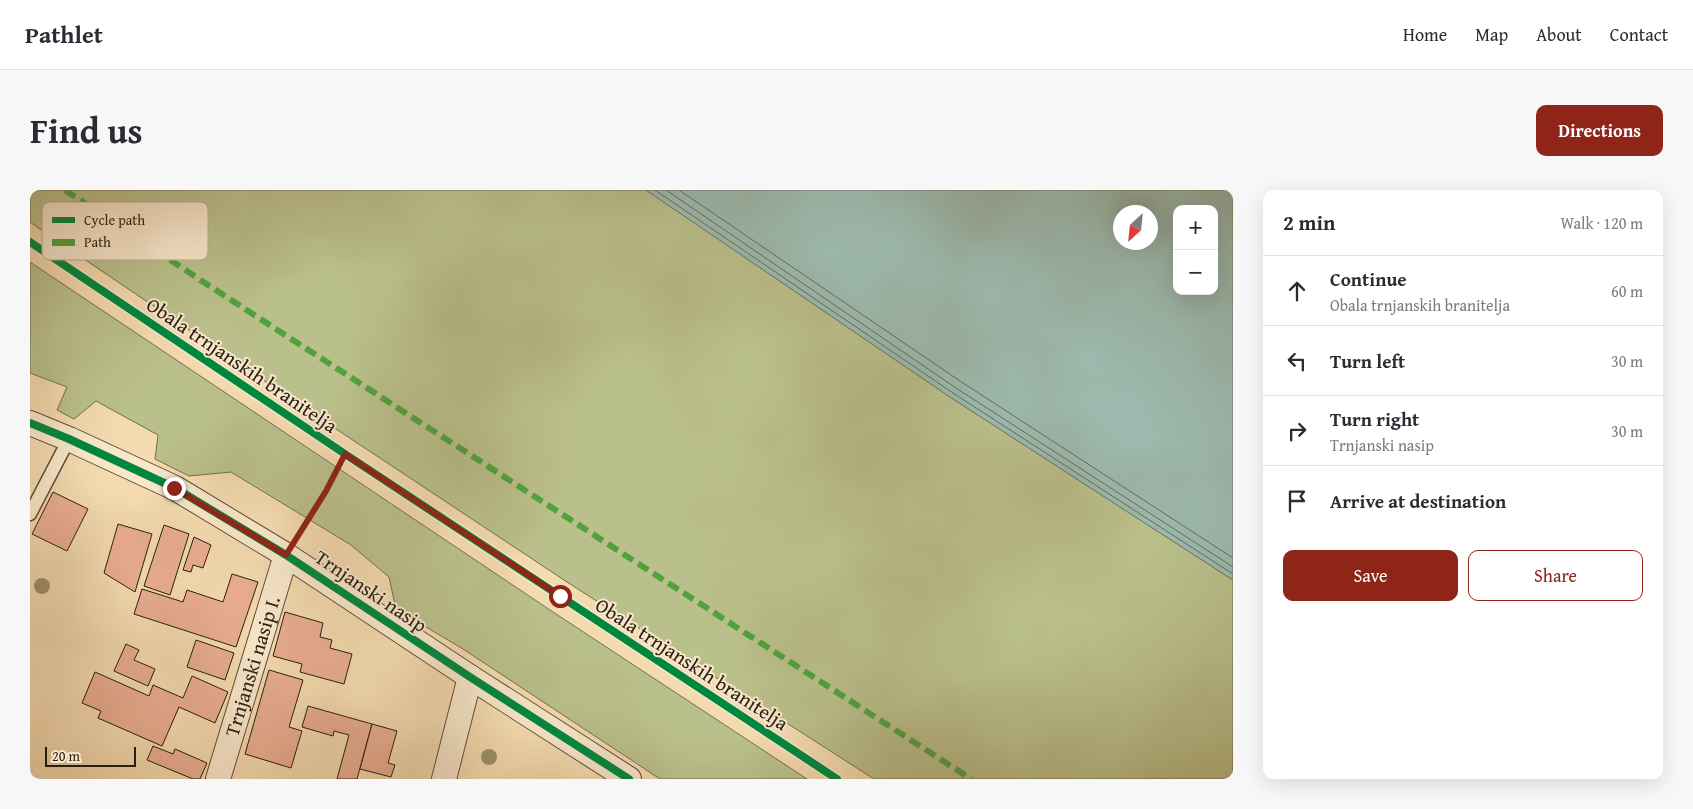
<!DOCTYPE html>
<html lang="en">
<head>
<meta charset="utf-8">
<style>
	:root { --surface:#fff; --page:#f7f7f7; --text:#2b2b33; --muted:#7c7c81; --line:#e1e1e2; --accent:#8f2418 }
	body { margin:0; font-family:"Gentium Book Plus",serif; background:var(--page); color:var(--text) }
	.controls { position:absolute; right:15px; top:15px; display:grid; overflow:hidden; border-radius:10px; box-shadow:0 5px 20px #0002 }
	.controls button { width:45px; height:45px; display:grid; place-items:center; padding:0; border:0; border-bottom:1px solid var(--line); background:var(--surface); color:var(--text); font:25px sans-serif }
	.compass { position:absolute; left:1083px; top:15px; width:45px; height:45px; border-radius:50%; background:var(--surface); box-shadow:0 5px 20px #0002; rotate:207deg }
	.scale { position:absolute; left:15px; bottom:12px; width:91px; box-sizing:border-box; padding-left:5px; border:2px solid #291e10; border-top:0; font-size:14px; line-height:18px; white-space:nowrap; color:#291e10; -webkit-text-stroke:4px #f8e7cb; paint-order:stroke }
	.stop { position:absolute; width:15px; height:15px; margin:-11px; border:4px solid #8f2418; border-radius:50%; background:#fff }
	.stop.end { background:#8f2418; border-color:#fff; box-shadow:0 1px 5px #0008 }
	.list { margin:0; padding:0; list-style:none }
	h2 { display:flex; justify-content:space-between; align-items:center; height:65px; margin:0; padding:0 20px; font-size:21px }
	h2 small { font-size:16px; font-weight:400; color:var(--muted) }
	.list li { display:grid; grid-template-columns:32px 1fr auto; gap:15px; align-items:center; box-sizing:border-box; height:70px; padding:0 20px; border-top:1px solid var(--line) }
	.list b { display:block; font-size:19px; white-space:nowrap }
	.list p { margin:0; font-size:16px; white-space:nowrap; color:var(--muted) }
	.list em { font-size:16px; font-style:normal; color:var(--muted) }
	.actions { display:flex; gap:10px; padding:15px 20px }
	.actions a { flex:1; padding:11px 0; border:1px solid var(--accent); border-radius:10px; text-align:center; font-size:18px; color:var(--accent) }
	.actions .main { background:var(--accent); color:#fff }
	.icon { flex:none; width:28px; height:28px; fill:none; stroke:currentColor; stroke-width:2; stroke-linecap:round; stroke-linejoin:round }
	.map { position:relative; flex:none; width:1203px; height:589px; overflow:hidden; border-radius:10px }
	header { display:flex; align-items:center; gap:30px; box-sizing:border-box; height:70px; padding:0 25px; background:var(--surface); border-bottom:1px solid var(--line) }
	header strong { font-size:24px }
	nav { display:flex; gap:28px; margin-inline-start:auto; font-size:18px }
	.intro { display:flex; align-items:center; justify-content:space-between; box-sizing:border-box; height:120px; padding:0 30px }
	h1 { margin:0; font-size:35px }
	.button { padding:12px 22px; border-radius:10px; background:var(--accent); color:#fff; font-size:18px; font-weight:700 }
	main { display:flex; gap:30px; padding:0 30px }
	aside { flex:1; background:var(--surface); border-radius:10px; box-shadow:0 5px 20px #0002 }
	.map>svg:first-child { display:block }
	.green { fill:#bac08b; stroke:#726f4e }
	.water { fill:#9cbaae; stroke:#6e7c6f; fill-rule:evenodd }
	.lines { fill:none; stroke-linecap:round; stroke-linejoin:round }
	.shore { stroke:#626c5f; stroke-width:1 }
	.building { fill:#e9ad92; stroke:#291e10 }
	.lane-casing { stroke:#5c4d38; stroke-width:15 }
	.street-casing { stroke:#5c4d38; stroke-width:26 }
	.path { stroke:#291e10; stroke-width:3; stroke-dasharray:4 2.5; stroke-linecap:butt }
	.lane { stroke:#f8e7cb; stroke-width:12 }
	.street { stroke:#f8e7cb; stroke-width:24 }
	.quiet { stroke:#51a23f; stroke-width:6; stroke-dasharray:12 6; stroke-linecap:butt }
	.cycleway-casing { stroke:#f8e7cb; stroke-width:11 }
	.cycleway { stroke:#00873e; stroke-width:8 }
	.tree { fill:#9c8e6c }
	.route { stroke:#8f2418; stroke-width:6 }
	.labels { text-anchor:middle; stroke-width:4; stroke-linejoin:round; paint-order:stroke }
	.street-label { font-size:20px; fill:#291e10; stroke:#f8e7cb }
	.key { fill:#f8e7cb; stroke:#baab93; stroke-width:1 }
	.key-label { font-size:14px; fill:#291e10 }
</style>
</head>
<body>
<header>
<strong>Pathlet</strong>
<nav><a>Home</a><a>Map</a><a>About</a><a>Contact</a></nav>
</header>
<div class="intro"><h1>Find us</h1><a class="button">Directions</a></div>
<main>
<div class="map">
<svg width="1203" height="589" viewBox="0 0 1203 589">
	<rect width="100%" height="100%" fill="#f4daaf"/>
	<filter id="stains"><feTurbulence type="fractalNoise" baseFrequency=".004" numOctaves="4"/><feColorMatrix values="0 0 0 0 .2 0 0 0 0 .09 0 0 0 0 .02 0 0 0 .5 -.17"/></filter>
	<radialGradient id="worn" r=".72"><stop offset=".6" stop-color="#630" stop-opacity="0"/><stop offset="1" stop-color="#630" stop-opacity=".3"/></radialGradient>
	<!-- green -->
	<g class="green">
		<path d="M 0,0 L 616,0 L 920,207 L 1203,390 L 1203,589 L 844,589 L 537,392 L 285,225 L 17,44 L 0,32 Z"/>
		<path d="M 0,72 L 520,420 L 777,589 L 630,589 L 433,459 L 366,419 L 359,387 L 321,355 L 201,282 L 159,286 L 125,269 L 128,245 L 66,211 L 44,229 L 27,220 L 37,197 L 0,183 Z"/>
	</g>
	<!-- water -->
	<path class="water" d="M 616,0 L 1203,0 L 1203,390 L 920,207 ZM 1147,19 L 1184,19 L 1184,101 L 1147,101 ZM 1090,22 L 1120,22 L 1120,52 L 1090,52 Z"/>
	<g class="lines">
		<!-- shore -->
		<g class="shore">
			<path d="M 625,0 L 923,203 L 1203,384"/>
			<path d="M 636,0 L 926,198 L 1203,377"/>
			<path d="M 649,0 L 930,191 L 1203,368"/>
		</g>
	</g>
	<!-- building -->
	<g class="building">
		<path d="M 23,302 L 58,319 L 37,361 L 2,344 Z"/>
		<path d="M 88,334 L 122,344 L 105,402 L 74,383 Z"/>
		<path d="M 134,335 L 159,344 L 140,405 L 114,396 Z"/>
		<path d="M 164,347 L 181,355 L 173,378 L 163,375 L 161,382 L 153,380 Z"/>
		<path d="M 202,384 L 228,392 L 206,457 L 104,424 L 112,399 L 153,412 L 157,400 L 193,412 Z"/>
		<path d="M 255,422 L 293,433 L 290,447 L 302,450 L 300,458 L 322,464 L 314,494 L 270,482 L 272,474 L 243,466 Z"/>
		<path d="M 166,450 L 204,463 L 195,490 L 157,477 Z"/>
		<path d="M 96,454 L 109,460 L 104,470 L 125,479 L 118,496 L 84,481 Z"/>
		<path d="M 239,480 L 273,490 L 259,537 L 272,541 L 261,578 L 215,564 Z"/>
		<path d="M 65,482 L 119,506 L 123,495 L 153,508 L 162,486 L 198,502 L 185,533 L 149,517 L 132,556 L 68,528 L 71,521 L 52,513 Z"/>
		<path d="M 278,516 L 342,534 L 327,589 L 307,589 L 319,545 L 304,541 L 303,546 L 272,537 Z"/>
		<path d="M 342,534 L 367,541 L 358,573 L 365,575 L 361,587 L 330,579 Z"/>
		<path d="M 123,556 L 143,564 L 145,559 L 177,573 L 170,589 L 163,589 L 117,570 Z"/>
	</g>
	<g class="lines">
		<!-- lane casing -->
		<g class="lane-casing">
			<path id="lane" d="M 0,324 L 39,249"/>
		</g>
		<!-- street casing -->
		<g class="street-casing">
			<g id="street">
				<path d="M 0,233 L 39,249 L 145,298 L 256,365 L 440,487 L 599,589"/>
				<path id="s1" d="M 188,589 L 256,365"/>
				<path d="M 414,589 L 440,487"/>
			</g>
		</g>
		<!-- path -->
		<path class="path" d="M 271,341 L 296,301 L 315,264"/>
		<!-- lane -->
		<use href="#lane" class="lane"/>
		<!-- street -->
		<use href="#street" class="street"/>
		<!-- quiet -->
		<path class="quiet" d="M 35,0 L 178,95 L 941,589"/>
		<!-- cycleway casing -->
		<g class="cycleway-casing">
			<g id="cycleway">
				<path d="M 0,52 L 315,264 L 807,589"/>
				<path d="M 0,233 L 39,249 L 145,298 L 256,365 L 440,487 L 599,589"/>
			</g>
		</g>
		<!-- cycleway -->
		<use href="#cycleway" class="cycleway"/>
	</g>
	<!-- trees -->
	<g class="tree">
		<circle cx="12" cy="396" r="8"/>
		<circle cx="459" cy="567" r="8"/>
	</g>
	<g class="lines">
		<!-- route -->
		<path class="route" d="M 144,298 L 256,365 L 296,301 L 315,264 L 530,406"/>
	</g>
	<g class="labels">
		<!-- street labels -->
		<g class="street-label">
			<text transform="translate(212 175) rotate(34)" y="7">Obala trnjanskih branitelja</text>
			<text transform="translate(341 401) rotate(34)" y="7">Trnjanski nasip</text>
			<text transform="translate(662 474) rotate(33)" y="7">Obala trnjanskih branitelja</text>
			<text dy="7" stroke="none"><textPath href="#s1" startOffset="118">Trnjanski nasip I.</textPath></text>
		</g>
	</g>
	<!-- legend -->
	<rect x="12" y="12" width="166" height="58" rx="8" class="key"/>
	<rect x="22" y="27" width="23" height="6" fill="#00873e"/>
	<rect x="22" y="49" width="23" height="7" fill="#51a23f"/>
	<g class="key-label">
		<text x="54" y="35">Cycle path</text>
		<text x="54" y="57">Path</text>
	</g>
	<rect width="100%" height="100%" filter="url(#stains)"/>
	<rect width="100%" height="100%" fill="url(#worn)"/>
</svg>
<div class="controls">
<button>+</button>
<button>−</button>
</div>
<svg class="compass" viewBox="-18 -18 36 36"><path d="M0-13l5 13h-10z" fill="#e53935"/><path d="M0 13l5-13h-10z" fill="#7c7c81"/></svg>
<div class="scale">20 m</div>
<div class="stop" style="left:530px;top:406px"></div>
<div class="stop end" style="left:144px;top:298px"></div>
</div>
<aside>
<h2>2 min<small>Walk · 120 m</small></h2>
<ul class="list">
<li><svg class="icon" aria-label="ahead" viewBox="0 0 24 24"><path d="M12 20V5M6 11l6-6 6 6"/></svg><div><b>Continue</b><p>Obala trnjanskih branitelja</p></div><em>60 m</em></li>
<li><svg class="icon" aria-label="left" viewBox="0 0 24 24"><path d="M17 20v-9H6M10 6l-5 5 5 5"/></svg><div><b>Turn left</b></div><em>30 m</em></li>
<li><svg class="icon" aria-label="right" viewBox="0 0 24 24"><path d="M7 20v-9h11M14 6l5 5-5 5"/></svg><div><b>Turn right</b><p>Trnjanski nasip</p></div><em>30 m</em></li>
<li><svg class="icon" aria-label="arrive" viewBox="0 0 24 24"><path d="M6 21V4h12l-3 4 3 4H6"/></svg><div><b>Arrive at destination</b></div></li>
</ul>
<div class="actions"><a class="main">Save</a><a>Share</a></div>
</aside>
</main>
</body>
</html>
